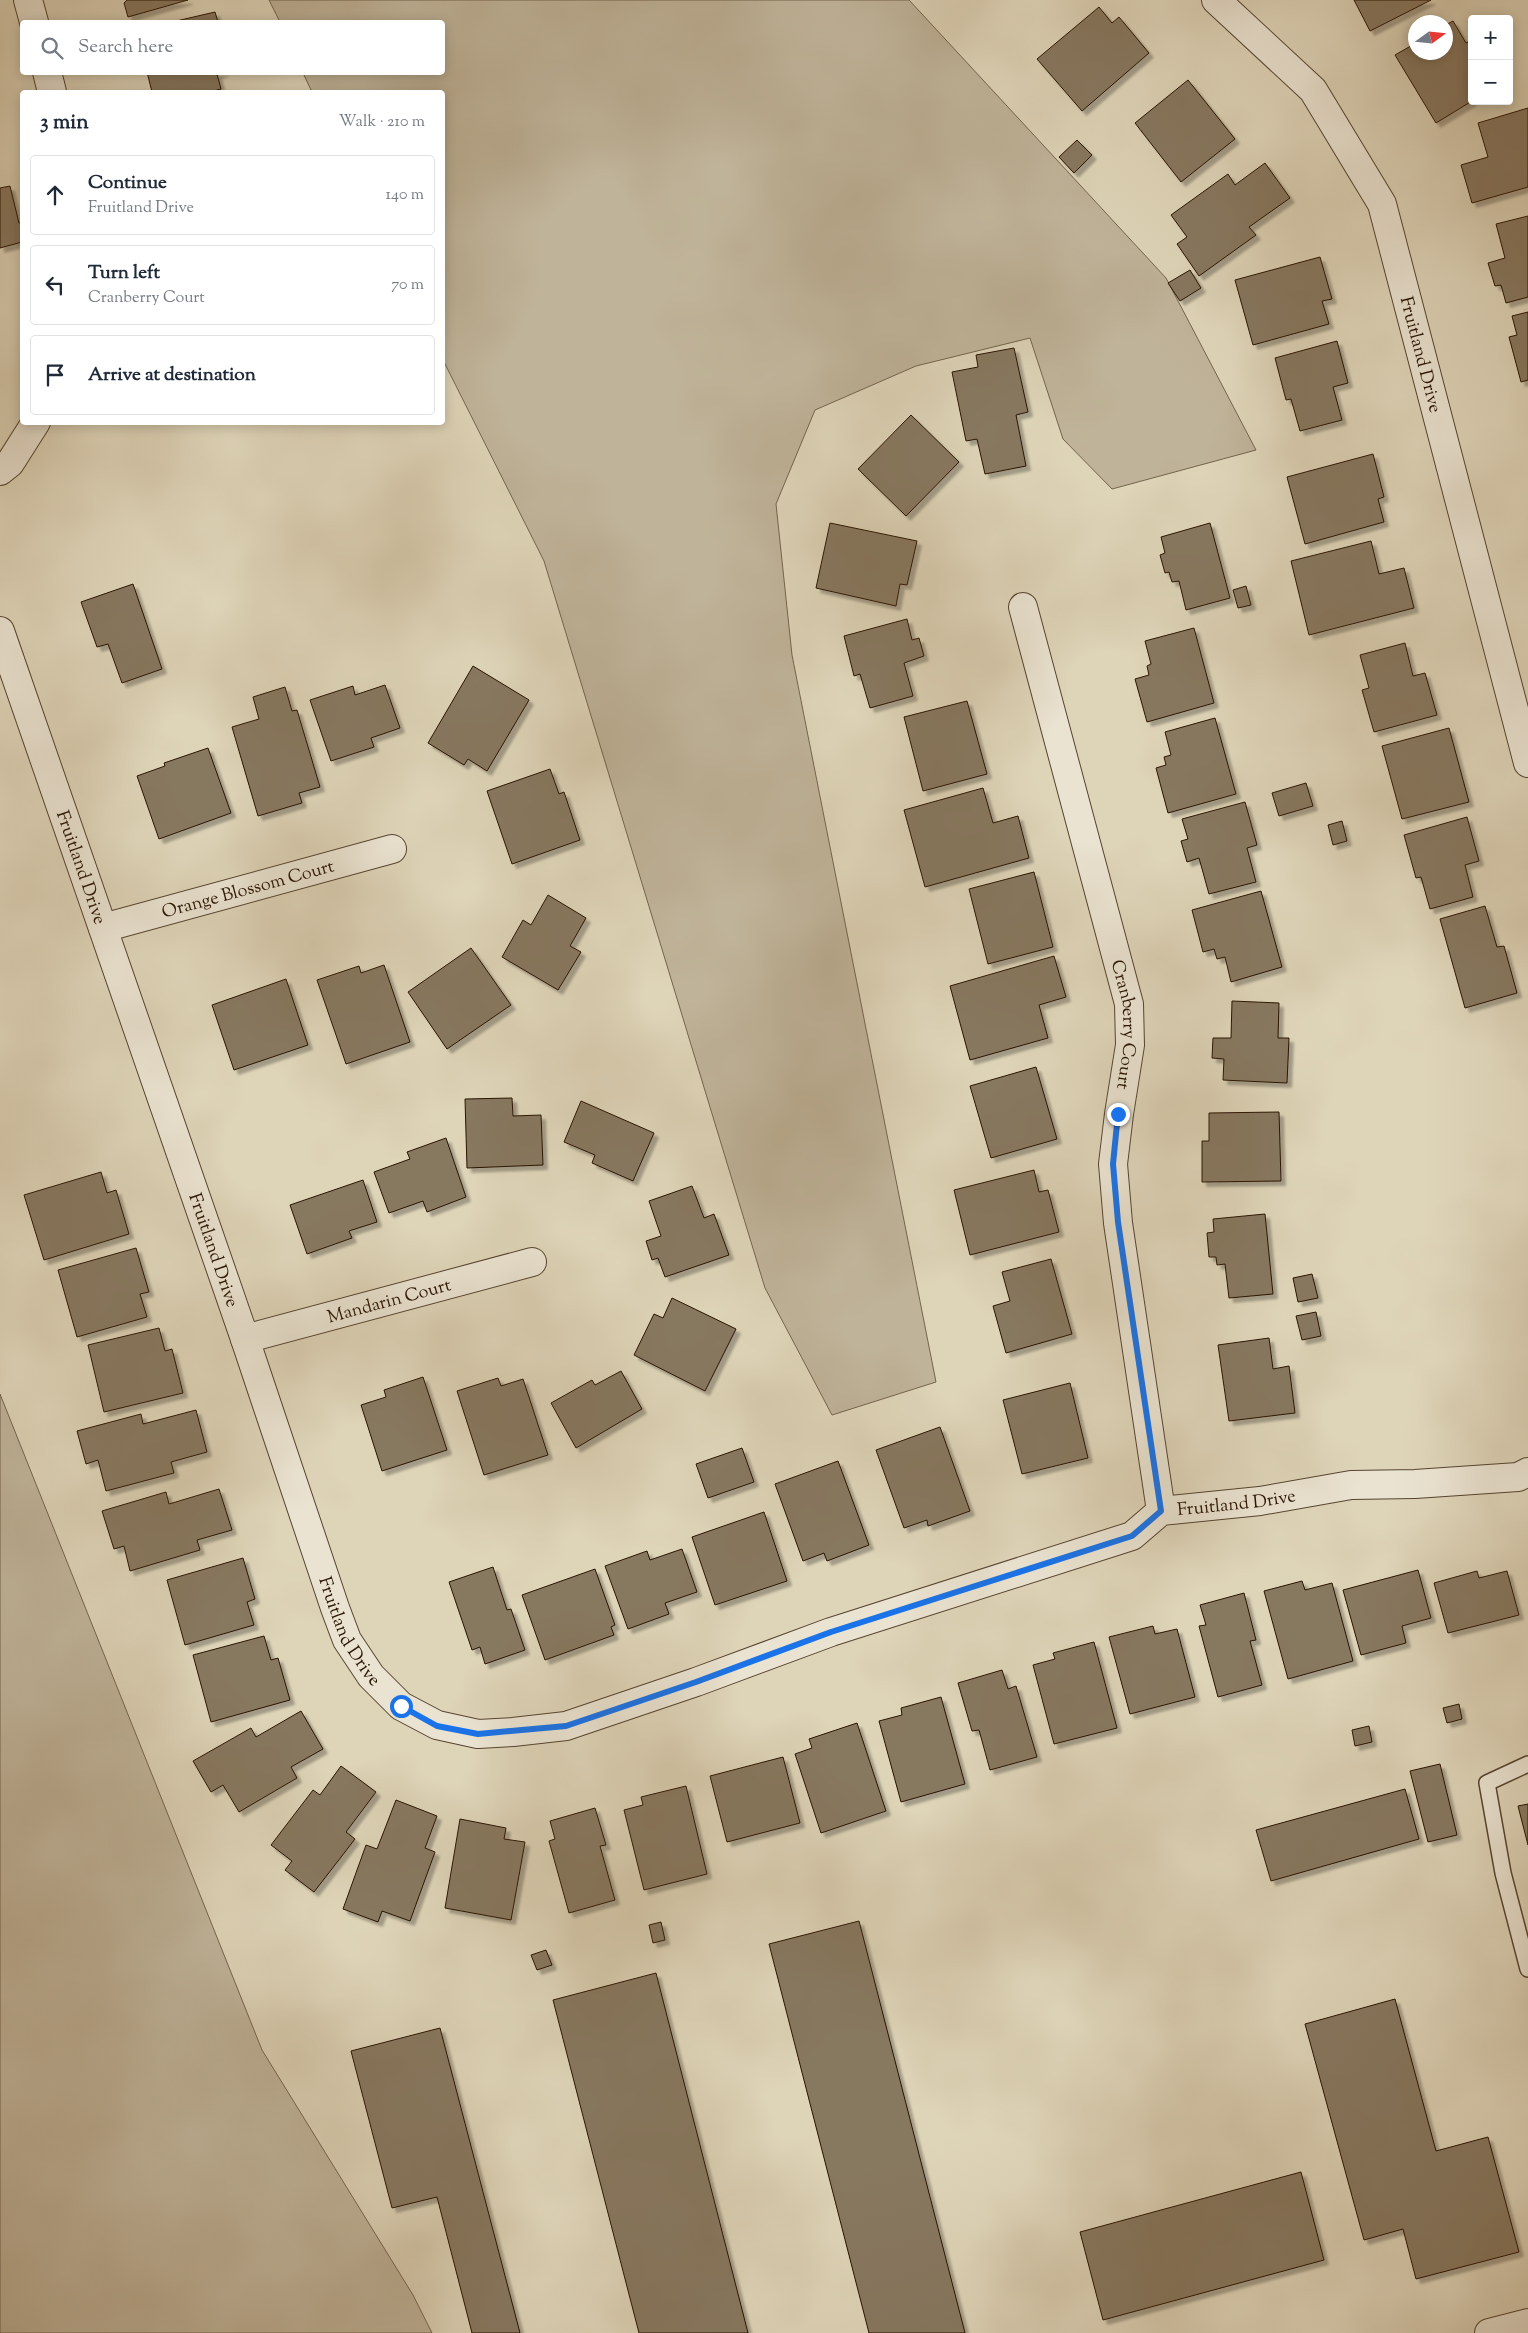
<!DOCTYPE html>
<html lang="en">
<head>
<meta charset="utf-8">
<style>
	:root { --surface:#fff; --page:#f6f6f7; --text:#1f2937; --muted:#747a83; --line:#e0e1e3 }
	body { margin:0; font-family:"Sorts Mill Goudy",serif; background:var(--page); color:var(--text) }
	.controls { position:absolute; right:15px; top:15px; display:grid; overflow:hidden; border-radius:5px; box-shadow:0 2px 12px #0003 }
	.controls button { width:45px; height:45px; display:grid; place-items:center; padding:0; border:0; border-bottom:1px solid var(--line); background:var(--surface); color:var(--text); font:25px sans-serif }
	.compass { position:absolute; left:1408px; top:15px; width:45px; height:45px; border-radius:50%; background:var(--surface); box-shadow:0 2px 12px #0003; rotate:75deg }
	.stop { position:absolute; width:15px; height:15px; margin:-11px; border:4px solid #1a73e8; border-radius:50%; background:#fff }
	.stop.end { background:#1a73e8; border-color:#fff; box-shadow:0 1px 5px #0008 }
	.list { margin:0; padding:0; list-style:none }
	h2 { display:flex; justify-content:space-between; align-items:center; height:65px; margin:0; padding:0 20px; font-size:21px }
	h2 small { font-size:16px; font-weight:400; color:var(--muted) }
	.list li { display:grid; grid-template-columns:32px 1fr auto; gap:15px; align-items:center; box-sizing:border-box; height:80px; margin:0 10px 10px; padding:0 10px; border:1px solid var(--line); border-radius:5px }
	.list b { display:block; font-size:19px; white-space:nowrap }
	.list p { margin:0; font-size:16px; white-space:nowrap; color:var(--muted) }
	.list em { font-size:16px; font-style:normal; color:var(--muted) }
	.icon { flex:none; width:28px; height:28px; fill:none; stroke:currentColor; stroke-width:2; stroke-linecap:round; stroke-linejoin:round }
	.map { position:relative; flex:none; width:1528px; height:2333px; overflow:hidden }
	.search { position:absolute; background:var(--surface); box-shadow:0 2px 12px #0003; left:20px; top:20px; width:425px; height:55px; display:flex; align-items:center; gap:12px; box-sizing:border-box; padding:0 18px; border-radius:5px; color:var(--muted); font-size:19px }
	.panel { position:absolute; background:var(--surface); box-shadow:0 2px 12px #0003; left:20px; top:90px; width:425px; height:335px; border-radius:5px }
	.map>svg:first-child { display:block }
	.green { fill:#bfb399; stroke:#74644e }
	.building { fill:#877861; stroke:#291402; filter:url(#shadow) }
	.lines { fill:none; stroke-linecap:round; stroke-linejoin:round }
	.service-casing { stroke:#564430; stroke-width:18 }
	.minor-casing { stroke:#564430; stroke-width:30 }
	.service { stroke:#eae3d1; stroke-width:15 }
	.minor { stroke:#eae3d1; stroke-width:28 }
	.route { stroke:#1a73e8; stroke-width:6 }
	.labels { text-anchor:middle; stroke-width:5; stroke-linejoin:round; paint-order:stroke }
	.street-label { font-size:18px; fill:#291402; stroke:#eae3d1 }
</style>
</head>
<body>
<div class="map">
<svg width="1528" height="2333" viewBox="0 0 1528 2333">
	<defs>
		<filter id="shadow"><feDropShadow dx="4.5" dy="4.5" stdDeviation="1" flood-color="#0004"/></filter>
	</defs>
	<rect width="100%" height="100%" fill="#ded4b8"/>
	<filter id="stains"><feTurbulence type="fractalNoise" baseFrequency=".004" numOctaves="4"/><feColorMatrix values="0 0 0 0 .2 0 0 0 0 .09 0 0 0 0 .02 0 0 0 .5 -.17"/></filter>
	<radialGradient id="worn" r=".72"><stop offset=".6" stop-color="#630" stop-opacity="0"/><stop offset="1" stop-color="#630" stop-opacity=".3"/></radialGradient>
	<!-- green -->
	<g class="green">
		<path d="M 269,0 L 909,0 L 1166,278 L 1256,450 L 1112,489 L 1063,439 L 1030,338 L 916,366 L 815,410 L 776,504 L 792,655 L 936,1382 L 832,1415 L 765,1288 L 544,561 L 443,360 L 442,92 L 312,92 L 303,73 L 442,72 L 442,22 L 280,22 Z"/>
		<path d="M 0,1394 L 262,2050 L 413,2295 L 432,2333 L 0,2333 Z"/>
	</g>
	<!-- building -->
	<g class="building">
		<path d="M 127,0 L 188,0 L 128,17 L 124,3 Z"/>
		<path d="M 1354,0 L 1431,0 L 1370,31 Z"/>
		<path d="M 1099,7 L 1112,23 L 1119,17 L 1149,53 L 1082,111 L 1037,59 Z"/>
		<path d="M 215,12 L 218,22 L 172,22 Z"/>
		<path d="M 1453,21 L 1466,43 L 1472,40 L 1472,101 L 1436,123 L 1395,55 L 1416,43 L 1416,52 L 1446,52 L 1446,25 Z"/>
		<path d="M 147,72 L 224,72 L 217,74 L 221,89 L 209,92 L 152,92 Z"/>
		<path d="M 1188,80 L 1235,139 L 1181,182 L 1135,123 Z"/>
		<path d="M 1528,108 L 1528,187 L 1472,203 L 1461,165 L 1488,157 L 1478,123 Z"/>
		<path d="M 1077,140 L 1092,155 L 1074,173 L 1059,157 Z"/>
		<path d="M 1265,163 L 1290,198 L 1249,227 L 1256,235 L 1199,276 L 1177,244 L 1187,237 L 1171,215 L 1228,174 L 1235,185 Z"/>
		<path d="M 10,186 L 19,223 L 22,222 L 22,242 L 0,248 L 0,188 Z"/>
		<path d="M 1528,216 L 1528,297 L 1506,303 L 1501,285 L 1495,286 L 1488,263 L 1505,258 L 1496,224 Z"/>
		<path d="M 1320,257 L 1332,299 L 1322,301 L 1329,324 L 1253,345 L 1235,280 Z"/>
		<path d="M 1190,270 L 1201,288 L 1180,301 L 1168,283 Z"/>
		<path d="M 1528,312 L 1528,380 L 1521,382 L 1509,337 L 1517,335 L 1512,316 Z"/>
		<path d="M 1337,341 L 1348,383 L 1333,387 L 1342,420 L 1300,431 L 1291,399 L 1286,400 L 1275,358 Z"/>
		<path d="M 1014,348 L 1028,412 L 1016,415 L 1026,466 L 985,474 L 977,439 L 966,441 L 952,372 L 978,367 L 976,355 Z"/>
		<path d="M 911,415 L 959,462 L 906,516 L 858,469 Z"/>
		<path d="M 1373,454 L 1384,497 L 1378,499 L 1384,522 L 1305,544 L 1287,477 Z"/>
		<path d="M 830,523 L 917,541 L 907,585 L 900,584 L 896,606 L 816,588 Z"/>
		<path d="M 1210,523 L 1230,598 L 1186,610 L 1179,581 L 1172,582 L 1169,572 L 1165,573 L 1160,555 L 1165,553 L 1161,537 Z"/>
		<path d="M 1371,541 L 1379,574 L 1404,568 L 1414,608 L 1309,635 L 1291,561 Z"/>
		<path d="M 133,584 L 162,669 L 122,683 L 108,644 L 97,647 L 81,602 Z"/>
		<path d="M 1246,586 L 1251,605 L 1238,608 L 1233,590 Z"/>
		<path d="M 907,619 L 912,640 L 919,638 L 924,656 L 904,663 L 913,696 L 870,708 L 860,674 L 854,676 L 844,636 Z"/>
		<path d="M 1194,628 L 1214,703 L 1147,722 L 1135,679 L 1149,675 L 1147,666 L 1151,664 L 1145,641 Z"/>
		<path d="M 1405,643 L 1413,676 L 1425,673 L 1437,715 L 1374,732 L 1362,690 L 1369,688 L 1360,655 Z"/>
		<path d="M 473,666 L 529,700 L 487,771 L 468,759 L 464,765 L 428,743 Z"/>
		<path d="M 385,685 L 400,728 L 371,738 L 374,747 L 331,761 L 310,700 L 353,686 L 355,695 Z"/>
		<path d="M 285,687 L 292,711 L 297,710 L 320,787 L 299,793 L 302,803 L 258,816 L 232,727 L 259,719 L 253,697 Z"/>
		<path d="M 967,701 L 987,774 L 923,791 L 904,717 Z"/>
		<path d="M 1215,718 L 1236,794 L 1168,813 L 1156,768 L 1166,765 L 1164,757 L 1171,755 L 1165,732 Z"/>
		<path d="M 1449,728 L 1469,802 L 1402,819 L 1382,746 Z"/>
		<path d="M 208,748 L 231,813 L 159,839 L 137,776 L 165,766 L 164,763 Z"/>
		<path d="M 550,769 L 559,794 L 564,792 L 580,840 L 512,864 L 487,791 Z"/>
		<path d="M 1306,783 L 1313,806 L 1279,816 L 1272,793 Z"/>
		<path d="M 983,788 L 993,823 L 1018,816 L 1029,858 L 925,887 L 904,810 Z"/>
		<path d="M 1245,802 L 1257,845 L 1247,848 L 1256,882 L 1209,894 L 1199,858 L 1187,862 L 1181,841 L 1188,839 L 1182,819 Z"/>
		<path d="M 1467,817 L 1479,861 L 1465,865 L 1473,897 L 1430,909 L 1421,877 L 1416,878 L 1404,835 Z"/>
		<path d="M 1342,821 L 1347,841 L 1333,845 L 1328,825 Z"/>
		<path d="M 1034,872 L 1053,947 L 988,964 L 969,889 Z"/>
		<path d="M 1261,891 L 1282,967 L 1231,982 L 1225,957 L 1217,959 L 1214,949 L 1203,952 L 1192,910 Z"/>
		<path d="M 548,895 L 586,918 L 570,946 L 581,952 L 558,990 L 502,957 L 523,920 L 531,925 Z"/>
		<path d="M 1485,906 L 1497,947 L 1504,946 L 1517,993 L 1465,1008 L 1440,919 Z"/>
		<path d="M 471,948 L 511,1005 L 447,1049 L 408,992 Z"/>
		<path d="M 1054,956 L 1066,997 L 1039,1005 L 1048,1038 L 970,1060 L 950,986 Z"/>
		<path d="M 384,965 L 410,1042 L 346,1064 L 317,980 L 359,966 L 361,973 Z"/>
		<path d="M 286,979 L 308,1045 L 234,1070 L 212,1005 Z"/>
		<path d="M 1232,1001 L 1279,1003 L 1278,1038 L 1289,1038 L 1287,1083 L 1223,1080 L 1224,1059 L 1212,1058 L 1213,1038 L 1231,1038 Z"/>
		<path d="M 1036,1067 L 1057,1139 L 991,1158 L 970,1086 Z"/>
		<path d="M 512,1098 L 513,1116 L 541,1115 L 543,1165 L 467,1168 L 465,1099 Z"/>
		<path d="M 581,1101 L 654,1133 L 633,1181 L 592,1163 L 595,1155 L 564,1142 Z"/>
		<path d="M 1279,1112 L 1281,1181 L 1202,1182 L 1202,1141 L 1209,1141 L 1209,1113 Z"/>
		<path d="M 446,1138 L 466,1197 L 427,1212 L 423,1201 L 389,1213 L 374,1172 L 410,1159 L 407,1152 Z"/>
		<path d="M 1034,1170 L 1039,1192 L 1048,1190 L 1059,1232 L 970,1255 L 954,1190 Z"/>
		<path d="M 101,1172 L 107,1193 L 116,1190 L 129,1234 L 44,1260 L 24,1195 Z"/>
		<path d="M 363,1180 L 377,1222 L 349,1231 L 352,1238 L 307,1254 L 290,1205 Z"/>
		<path d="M 692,1186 L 704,1218 L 714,1214 L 729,1255 L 665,1277 L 658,1258 L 652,1260 L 646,1241 L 661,1236 L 649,1201 Z"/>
		<path d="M 1265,1214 L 1273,1294 L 1229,1298 L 1225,1264 L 1217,1265 L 1216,1257 L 1209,1257 L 1207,1233 L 1214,1232 L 1213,1219 Z"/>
		<path d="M 136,1248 L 149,1292 L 140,1294 L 147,1317 L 77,1337 L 58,1270 Z"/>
		<path d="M 1051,1259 L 1072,1334 L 1006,1353 L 993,1306 L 1010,1301 L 1002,1272 Z"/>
		<path d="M 1312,1274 L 1318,1298 L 1298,1302 L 1293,1278 Z"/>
		<path d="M 672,1298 L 736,1329 L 705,1391 L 634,1355 L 654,1314 L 663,1318 Z"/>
		<path d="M 1316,1312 L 1321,1336 L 1302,1340 L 1296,1316 Z"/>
		<path d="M 159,1328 L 165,1351 L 172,1349 L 183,1393 L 104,1412 L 88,1345 Z"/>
		<path d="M 1269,1338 L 1273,1369 L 1289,1366 L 1295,1413 L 1229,1421 L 1218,1345 Z"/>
		<path d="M 621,1371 L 642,1409 L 576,1448 L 551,1403 L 592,1380 L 595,1385 Z"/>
		<path d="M 423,1377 L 447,1450 L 382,1471 L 361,1405 L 386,1397 L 384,1390 Z"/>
		<path d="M 498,1378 L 501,1386 L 523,1379 L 548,1455 L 484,1475 L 457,1391 Z"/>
		<path d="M 1070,1383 L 1088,1458 L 1022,1474 L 1003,1400 Z"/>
		<path d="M 196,1410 L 207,1452 L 171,1462 L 174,1473 L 106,1491 L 98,1460 L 86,1464 L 77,1431 L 141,1414 L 143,1424 Z"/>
		<path d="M 940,1427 L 970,1511 L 928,1526 L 927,1520 L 904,1528 L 876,1450 Z"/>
		<path d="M 742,1448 L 754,1482 L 708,1498 L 696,1464 Z"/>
		<path d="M 838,1461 L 869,1545 L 827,1561 L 824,1553 L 803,1561 L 775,1484 Z"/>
		<path d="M 219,1489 L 232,1530 L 197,1540 L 200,1550 L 130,1571 L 124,1546 L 114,1549 L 102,1511 L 166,1492 L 169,1504 Z"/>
		<path d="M 764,1512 L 787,1581 L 715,1605 L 692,1537 Z"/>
		<path d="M 682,1549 L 697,1592 L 665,1603 L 669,1614 L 628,1629 L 605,1566 L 647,1551 L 650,1560 Z"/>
		<path d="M 243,1558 L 255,1599 L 247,1602 L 254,1625 L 185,1645 L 167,1580 Z"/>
		<path d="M 493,1567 L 507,1610 L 511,1609 L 525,1650 L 485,1664 L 480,1647 L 472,1650 L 449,1582 Z"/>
		<path d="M 595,1569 L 615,1625 L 611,1627 L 614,1635 L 545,1660 L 522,1595 Z"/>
		<path d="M 1418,1570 L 1431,1618 L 1402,1626 L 1406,1643 L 1361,1655 L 1343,1590 Z"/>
		<path d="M 1477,1571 L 1479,1578 L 1507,1571 L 1519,1615 L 1448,1633 L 1434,1583 Z"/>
		<path d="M 1302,1581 L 1305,1590 L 1332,1583 L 1353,1661 L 1288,1679 L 1264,1591 Z"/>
		<path d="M 1244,1593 L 1256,1640 L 1250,1641 L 1262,1685 L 1218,1697 L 1199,1626 L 1206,1625 L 1200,1605 Z"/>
		<path d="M 1153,1626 L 1155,1634 L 1177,1629 L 1195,1697 L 1130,1714 L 1109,1637 Z"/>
		<path d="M 264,1636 L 271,1660 L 278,1658 L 290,1700 L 211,1722 L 193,1655 Z"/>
		<path d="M 1094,1642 L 1117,1728 L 1054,1744 L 1033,1665 L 1055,1659 L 1053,1653 Z"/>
		<path d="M 1002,1670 L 1008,1689 L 1016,1686 L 1037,1757 L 990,1770 L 979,1730 L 972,1731 L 958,1683 Z"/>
		<path d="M 941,1697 L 965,1784 L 901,1802 L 879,1721 L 902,1715 L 901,1708 Z"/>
		<path d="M 1459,1704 L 1462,1719 L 1447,1723 L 1443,1708 Z"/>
		<path d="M 301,1711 L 323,1749 L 291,1767 L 297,1778 L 239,1812 L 223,1785 L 211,1792 L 193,1761 L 251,1728 L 256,1737 Z"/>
		<path d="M 857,1723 L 886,1811 L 821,1833 L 795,1754 L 812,1748 L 809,1739 Z"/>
		<path d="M 1369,1726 L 1372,1742 L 1355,1746 L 1352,1730 Z"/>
		<path d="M 783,1757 L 800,1823 L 727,1842 L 710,1776 Z"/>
		<path d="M 1440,1764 L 1457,1835 L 1428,1842 L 1410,1771 Z"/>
		<path d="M 341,1766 L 376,1792 L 346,1832 L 355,1839 L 314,1892 L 285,1870 L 292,1861 L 271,1845 L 313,1790 L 320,1795 Z"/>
		<path d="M 686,1786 L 707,1874 L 644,1890 L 624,1810 L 643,1805 L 641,1797 Z"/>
		<path d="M 1405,1789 L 1419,1839 L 1271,1881 L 1256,1830 Z"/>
		<path d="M 396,1800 L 437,1816 L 425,1848 L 435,1852 L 410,1921 L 382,1911 L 378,1922 L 343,1909 L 366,1845 L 377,1849 Z"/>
		<path d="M 1528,1804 L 1528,1845 L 1518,1806 Z"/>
		<path d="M 595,1808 L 606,1845 L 600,1846 L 615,1900 L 569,1913 L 549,1841 L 555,1839 L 550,1821 Z"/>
		<path d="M 460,1819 L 506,1828 L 504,1839 L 525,1842 L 511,1920 L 445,1908 Z"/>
		<path d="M 859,1921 L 965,2333 L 869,2333 L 769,1944 Z"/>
		<path d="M 661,1922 L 665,1940 L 653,1943 L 649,1925 Z"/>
		<path d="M 546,1950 L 552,1965 L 537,1970 L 531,1955 Z"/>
		<path d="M 656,1973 L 748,2333 L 639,2333 L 553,2000 Z"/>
		<path d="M 1395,1999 L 1436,2151 L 1488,2137 L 1519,2252 L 1416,2279 L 1403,2229 L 1364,2240 L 1305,2024 Z"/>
		<path d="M 440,2028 L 520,2333 L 472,2333 L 437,2197 L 392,2208 L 351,2051 Z"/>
		<path d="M 1301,2172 L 1324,2260 L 1103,2320 L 1080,2232 Z"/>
	</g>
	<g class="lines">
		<!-- service casing -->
		<g class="service-casing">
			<path id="service" d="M 1528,1764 L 1487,1783 L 1503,1873 L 1528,1969"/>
		</g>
		<!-- minor casing -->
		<g class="minor-casing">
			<g id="minor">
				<path d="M 28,0 L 34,22"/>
				<path id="s1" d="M 1216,0 L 1313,90 L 1382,204 L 1528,763"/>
				<path d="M 47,72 L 52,92"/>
				<path d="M 0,471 L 10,463 L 36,422"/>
				<path id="s2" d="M 1023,607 L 1129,1004 L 1130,1045 L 1119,1114 L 1113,1164 L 1118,1223 L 1161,1511"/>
				<path id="s3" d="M 0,631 L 245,1339 L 335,1608 L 347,1640 L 371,1676 L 401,1706 L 437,1725 L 478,1734 L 513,1732 L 566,1726 L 696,1682 L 831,1632 L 1132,1536 L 1161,1511 L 1260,1501 L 1351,1485 L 1415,1484 L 1518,1477 L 1528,1472"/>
				<path id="s4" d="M 103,928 L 392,849"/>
				<path id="s5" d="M 245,1339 L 532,1262"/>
				<path d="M 1489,2333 L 1528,2323"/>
			</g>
		</g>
		<!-- service -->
		<use href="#service" class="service"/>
		<!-- minor -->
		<use href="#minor" class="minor"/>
	</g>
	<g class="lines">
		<!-- route -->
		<path class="route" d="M 401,1706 L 437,1726 L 478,1734 L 566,1726 L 696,1682 L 831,1632 L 1132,1536 L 1161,1511 L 1118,1222 L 1113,1164 L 1118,1114"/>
	</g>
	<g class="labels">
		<!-- street labels -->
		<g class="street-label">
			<text dy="6" stroke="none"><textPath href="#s1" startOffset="421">Fruitland Drive</textPath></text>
			<text dy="6" stroke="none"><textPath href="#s3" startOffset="250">Fruitland Drive</textPath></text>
			<text dy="6" stroke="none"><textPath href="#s4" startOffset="150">Orange Blossom Court</textPath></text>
			<text dy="6" stroke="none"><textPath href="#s2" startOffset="431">Cranberry Court</textPath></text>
			<text dy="6" stroke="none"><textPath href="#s3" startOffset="655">Fruitland Drive</textPath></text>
			<text dy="6" stroke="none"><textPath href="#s5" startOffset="149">Mandarin Court</textPath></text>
			<text dy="6" stroke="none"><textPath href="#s3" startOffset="2035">Fruitland Drive</textPath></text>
			<text dy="6" stroke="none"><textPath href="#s3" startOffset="1060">Fruitland Drive</textPath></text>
		</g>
	</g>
	<rect width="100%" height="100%" filter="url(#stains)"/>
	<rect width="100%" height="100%" fill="url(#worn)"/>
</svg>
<div class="controls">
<button>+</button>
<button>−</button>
</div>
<svg class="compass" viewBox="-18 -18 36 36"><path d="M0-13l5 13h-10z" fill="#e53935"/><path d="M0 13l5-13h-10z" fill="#747a83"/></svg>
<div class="stop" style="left:401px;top:1706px"></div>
<div class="stop end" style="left:1118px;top:1114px"></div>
<div class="search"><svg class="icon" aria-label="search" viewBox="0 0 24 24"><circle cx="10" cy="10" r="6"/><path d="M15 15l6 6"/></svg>Search here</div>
<section class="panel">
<h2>3 min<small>Walk · 210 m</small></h2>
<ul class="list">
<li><svg class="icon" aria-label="ahead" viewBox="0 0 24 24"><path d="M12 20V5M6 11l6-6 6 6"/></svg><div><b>Continue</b><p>Fruitland Drive</p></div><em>140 m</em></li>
<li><svg class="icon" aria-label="left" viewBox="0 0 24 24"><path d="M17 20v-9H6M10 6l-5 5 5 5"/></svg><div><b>Turn left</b><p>Cranberry Court</p></div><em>70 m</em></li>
<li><svg class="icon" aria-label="arrive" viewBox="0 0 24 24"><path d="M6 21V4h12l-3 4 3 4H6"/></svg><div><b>Arrive at destination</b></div></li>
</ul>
</section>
</div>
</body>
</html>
